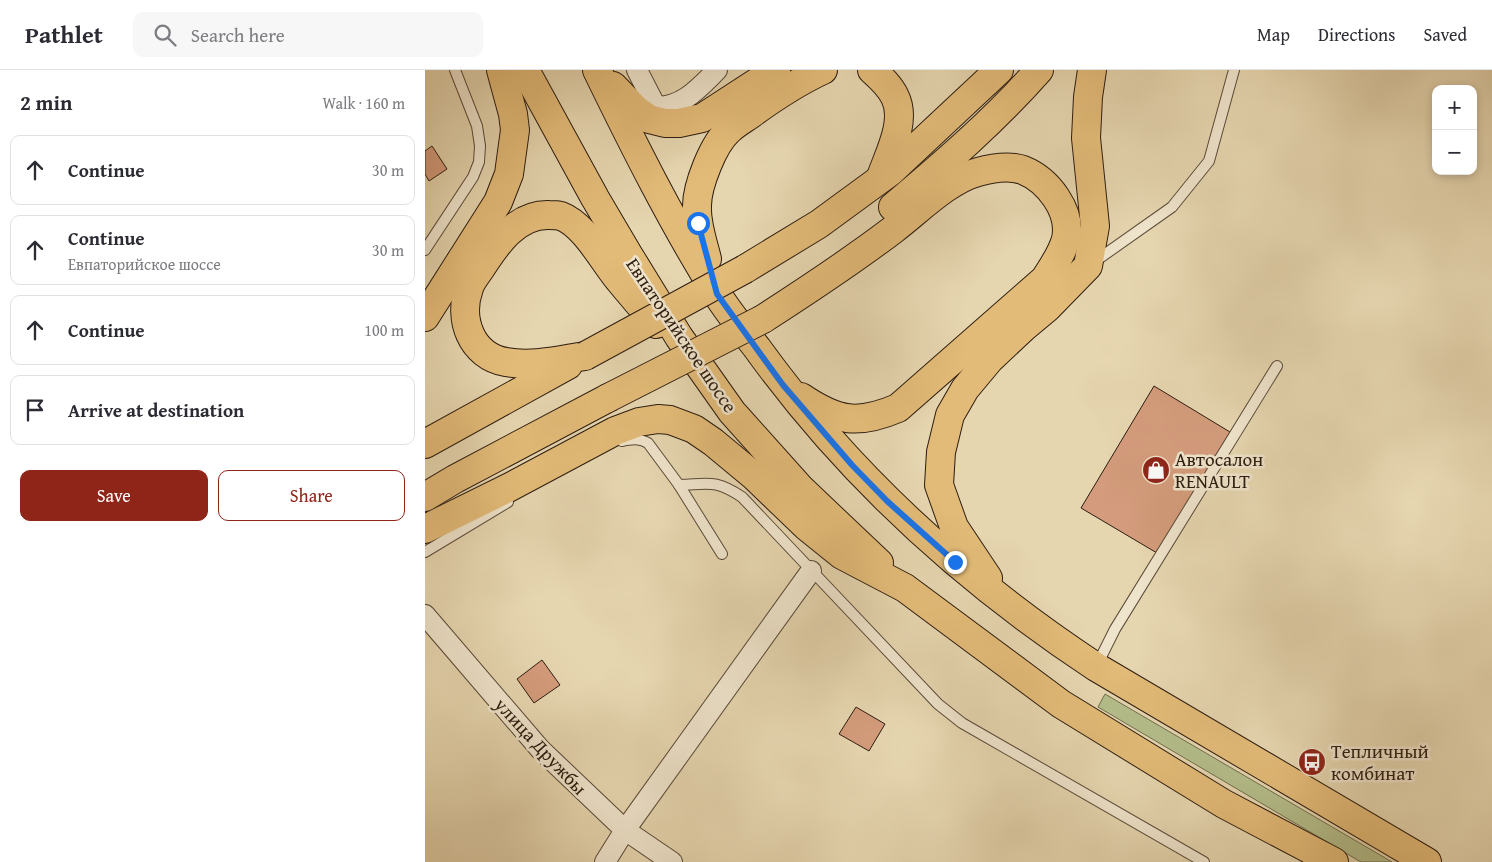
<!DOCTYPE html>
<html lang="en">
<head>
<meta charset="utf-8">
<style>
	:root { --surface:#fff; --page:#f7f7f7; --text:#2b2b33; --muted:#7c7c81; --line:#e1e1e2; --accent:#8f2418 }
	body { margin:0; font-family:"Gentium Book Plus",serif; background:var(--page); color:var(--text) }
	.controls { position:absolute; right:15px; top:15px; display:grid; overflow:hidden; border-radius:10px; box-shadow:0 2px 8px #0003 }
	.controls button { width:45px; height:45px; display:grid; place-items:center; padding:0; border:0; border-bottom:1px solid var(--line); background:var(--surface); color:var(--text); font:25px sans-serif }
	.stop { position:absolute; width:15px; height:15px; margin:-11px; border:4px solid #1a73e8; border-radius:50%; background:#fff }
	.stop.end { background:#1a73e8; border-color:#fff; box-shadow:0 1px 5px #0008 }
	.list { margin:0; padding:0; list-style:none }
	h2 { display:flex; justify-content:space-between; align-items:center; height:65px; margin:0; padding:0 20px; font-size:21px }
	h2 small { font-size:16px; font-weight:400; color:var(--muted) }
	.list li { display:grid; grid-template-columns:32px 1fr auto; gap:15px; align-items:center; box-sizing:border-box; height:70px; margin:0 10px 10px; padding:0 10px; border:1px solid var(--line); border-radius:10px }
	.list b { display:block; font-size:19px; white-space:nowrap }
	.list p { margin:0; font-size:16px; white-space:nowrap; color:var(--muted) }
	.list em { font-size:16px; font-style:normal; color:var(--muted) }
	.actions { display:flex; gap:10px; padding:15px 20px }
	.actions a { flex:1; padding:11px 0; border:1px solid var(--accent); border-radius:10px; text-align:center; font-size:18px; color:var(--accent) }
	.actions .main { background:var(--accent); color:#fff }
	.icon { flex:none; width:28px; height:28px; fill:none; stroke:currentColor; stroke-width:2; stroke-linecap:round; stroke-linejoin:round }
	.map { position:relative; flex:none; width:1067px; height:792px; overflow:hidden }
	header { display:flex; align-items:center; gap:30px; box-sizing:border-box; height:70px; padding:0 25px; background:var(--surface); border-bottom:1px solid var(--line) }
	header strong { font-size:24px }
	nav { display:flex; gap:28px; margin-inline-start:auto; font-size:18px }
	.search { width:350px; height:45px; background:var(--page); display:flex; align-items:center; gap:12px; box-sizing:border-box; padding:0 18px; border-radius:10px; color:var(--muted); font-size:19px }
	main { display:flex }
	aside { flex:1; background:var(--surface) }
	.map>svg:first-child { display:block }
	.green { fill:#b4be8b; stroke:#706d4e }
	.building { fill:#d49c7c; stroke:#2c1c10 }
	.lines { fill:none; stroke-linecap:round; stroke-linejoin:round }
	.lane-casing { stroke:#5a4a38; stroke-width:12 }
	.street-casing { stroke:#5a4a38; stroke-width:22 }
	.primary-casing { stroke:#2c1c10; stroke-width:30 }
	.lane { stroke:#efe4cc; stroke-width:10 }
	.street { stroke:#efe4cc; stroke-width:20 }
	.primary { stroke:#e3bb78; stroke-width:28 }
	.primary-bridge-casing { stroke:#2c1c10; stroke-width:30; stroke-linecap:butt }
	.primary-bridge { stroke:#e3bb78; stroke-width:28 }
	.route { stroke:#1a73e8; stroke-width:6 }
	.labels { text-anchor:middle; stroke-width:5; stroke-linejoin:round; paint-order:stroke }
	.street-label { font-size:19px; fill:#2c1c10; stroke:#efe4cc }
	.poi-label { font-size:19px; fill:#2c1c10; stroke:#efe4cc; text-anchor:start }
</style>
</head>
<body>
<header>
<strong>Pathlet</strong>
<div class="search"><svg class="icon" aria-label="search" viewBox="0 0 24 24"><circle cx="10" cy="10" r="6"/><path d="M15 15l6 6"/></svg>Search here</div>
<nav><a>Map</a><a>Directions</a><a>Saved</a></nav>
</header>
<main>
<aside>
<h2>2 min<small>Walk · 160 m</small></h2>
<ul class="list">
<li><svg class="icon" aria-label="ahead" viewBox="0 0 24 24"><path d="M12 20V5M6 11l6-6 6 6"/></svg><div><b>Continue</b></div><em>30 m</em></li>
<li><svg class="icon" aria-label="ahead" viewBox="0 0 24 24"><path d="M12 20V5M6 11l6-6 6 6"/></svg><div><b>Continue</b><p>Евпаторийское шоссе</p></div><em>30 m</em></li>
<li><svg class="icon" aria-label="ahead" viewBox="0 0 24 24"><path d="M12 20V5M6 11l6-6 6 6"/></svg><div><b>Continue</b></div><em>100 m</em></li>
<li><svg class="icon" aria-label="arrive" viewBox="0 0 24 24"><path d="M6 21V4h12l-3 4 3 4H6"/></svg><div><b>Arrive at destination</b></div></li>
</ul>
<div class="actions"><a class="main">Save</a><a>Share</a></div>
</aside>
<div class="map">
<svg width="1067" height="792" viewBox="0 0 1067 792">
	<rect width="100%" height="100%" fill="#e6d6b0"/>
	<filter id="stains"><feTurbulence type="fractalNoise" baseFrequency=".004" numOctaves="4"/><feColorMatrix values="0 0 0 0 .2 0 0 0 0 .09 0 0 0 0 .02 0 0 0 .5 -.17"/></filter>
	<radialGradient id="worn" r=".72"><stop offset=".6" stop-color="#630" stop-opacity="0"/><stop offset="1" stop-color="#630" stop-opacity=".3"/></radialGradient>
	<!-- green -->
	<path class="green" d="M 680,624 L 967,792 L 936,792 L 673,637 Z"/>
	<!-- building -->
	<g class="building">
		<path d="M 7,76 L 22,99 L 4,111 L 0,104 L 0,81 Z"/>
		<path d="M 729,316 L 805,362 L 732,483 L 656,438 Z"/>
		<path d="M 117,590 L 135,615 L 109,633 L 92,609 Z"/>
		<path d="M 431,637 L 460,654 L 444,681 L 414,664 Z"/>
	</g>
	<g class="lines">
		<!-- lane casing -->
		<g class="lane-casing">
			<g id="lane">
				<path d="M 0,180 L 48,107 L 54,92 L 55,76 L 52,56 L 30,0"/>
				<path d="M 669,192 L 747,137 L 784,91 L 809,0"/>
				<path d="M 197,371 C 207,369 214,368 223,373 L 254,415 L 297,484"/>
				<path d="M 254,415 C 284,414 290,409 317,427 L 513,634 L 537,653 L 779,792"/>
				<path d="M 0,482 L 83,432"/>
				<path d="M 671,597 L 690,559 L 852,296"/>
			</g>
		</g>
		<!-- street casing -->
		<g class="street-casing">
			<g id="street">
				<path d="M 212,0 L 231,37 C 258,37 274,18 292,0"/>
				<path d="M 0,545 L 115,679 L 200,760 L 247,792"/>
				<path d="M 180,792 L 200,760 L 386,501"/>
			</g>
		</g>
		<!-- primary casing -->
		<g class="primary-casing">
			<g id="primary">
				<path d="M 100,0 L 170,128 L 203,184 L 254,267 L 307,342 L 376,419 L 454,493"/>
				<path d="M 172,0 C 209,76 247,152 292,224 C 304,243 318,260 332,278 C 425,407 539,510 671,597 L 1002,792"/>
				<path d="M 447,0 C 456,8 465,16 470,27 C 482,51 464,84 456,107"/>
				<path d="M 188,16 L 211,40 L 224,49 L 240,53 L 254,53 L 277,48 L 351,0"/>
				<path d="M 468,137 C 519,94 570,50 614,0"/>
				<path d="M 282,189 C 278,172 271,154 272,136 C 272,116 288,74 304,60 C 310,54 319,49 326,44 C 348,28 372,12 398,0"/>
				<path d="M 320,199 L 394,154 L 465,102 L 574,0"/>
				<path d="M 0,247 L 73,132 L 84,104 L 90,60 L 88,44 L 76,0"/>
				<path d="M 338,249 C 383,220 427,191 469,159 C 494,140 523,110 553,102 C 567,98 584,95 598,100 C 623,110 647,141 641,169 C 637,184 628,196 620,209 L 473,338 C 433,355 413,352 376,327"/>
				<path d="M 160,286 C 134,290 107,297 81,292 C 46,286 33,249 44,218 C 46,211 52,204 56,198 C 72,173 92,144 124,145 C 128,145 132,145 136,146 C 160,155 178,191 194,210 C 206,225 219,239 231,254"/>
				<path d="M 0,374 L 143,295"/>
				<path d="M 0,427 L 30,409 L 183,328"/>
				<path d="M 0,459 L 85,417 L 190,361 L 214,352 L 233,349 L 245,350 L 269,359 L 288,372 L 329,406 L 381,456 L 417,485 L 480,518 L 636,634 L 799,734 L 909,792"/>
				<path d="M 563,508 L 529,457 L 514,415 L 516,382 L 525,345 L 540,319 L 565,289 L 598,258 L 622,238 L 663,196 L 670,156 L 661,68 L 663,27 L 667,0"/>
			</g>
		</g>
		<!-- lane -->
		<use href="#lane" class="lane"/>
		<!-- street -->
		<use href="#street" class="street"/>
		<!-- primary -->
		<use href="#primary" class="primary"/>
		<!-- primary-bridge casing -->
		<g class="primary-bridge-casing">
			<g id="primary-bridge">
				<path d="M 160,286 L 320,199"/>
				<path d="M 183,328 L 338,249"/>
			</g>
		</g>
		<!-- primary-bridge -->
		<use href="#primary-bridge" class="primary-bridge"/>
	</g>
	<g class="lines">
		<!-- route -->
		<path class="route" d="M 273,153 L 292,224 L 358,315 L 427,395 L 462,431 L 530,492"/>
	</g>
	<!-- icons -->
	<defs>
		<g id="shop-disc" transform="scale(1.4375)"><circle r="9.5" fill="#8f2418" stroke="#efe4cc"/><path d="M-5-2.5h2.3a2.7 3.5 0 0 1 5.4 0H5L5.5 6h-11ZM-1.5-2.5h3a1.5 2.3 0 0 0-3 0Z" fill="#fff"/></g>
		<g id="bus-disc" transform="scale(1.4375)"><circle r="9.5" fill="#8f2418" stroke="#efe4cc"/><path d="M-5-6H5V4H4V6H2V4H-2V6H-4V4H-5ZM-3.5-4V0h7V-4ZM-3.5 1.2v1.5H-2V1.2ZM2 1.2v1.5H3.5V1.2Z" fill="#fff"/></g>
	</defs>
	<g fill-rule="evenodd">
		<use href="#shop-disc" x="731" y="400"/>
		<use href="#bus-disc" x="887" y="692"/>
	</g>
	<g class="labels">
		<!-- street labels -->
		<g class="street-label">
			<text transform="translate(257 265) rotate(56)" y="7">Евпаторийское шоссе</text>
			<text transform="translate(116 676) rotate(47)" y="7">улица Дружбы</text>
		</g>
		<!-- poi labels -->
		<g class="poi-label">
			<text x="750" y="396">Aвтосалон<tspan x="750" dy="22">RENAULT</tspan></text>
			<text x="906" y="688">Тепличный<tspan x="906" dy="22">комбинат</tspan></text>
		</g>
	</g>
	<rect width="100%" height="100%" filter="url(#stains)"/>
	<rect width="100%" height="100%" fill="url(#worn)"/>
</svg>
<div class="controls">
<button>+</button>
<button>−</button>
</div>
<div class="stop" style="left:273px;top:153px"></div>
<div class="stop end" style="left:530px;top:492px"></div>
</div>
</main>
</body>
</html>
